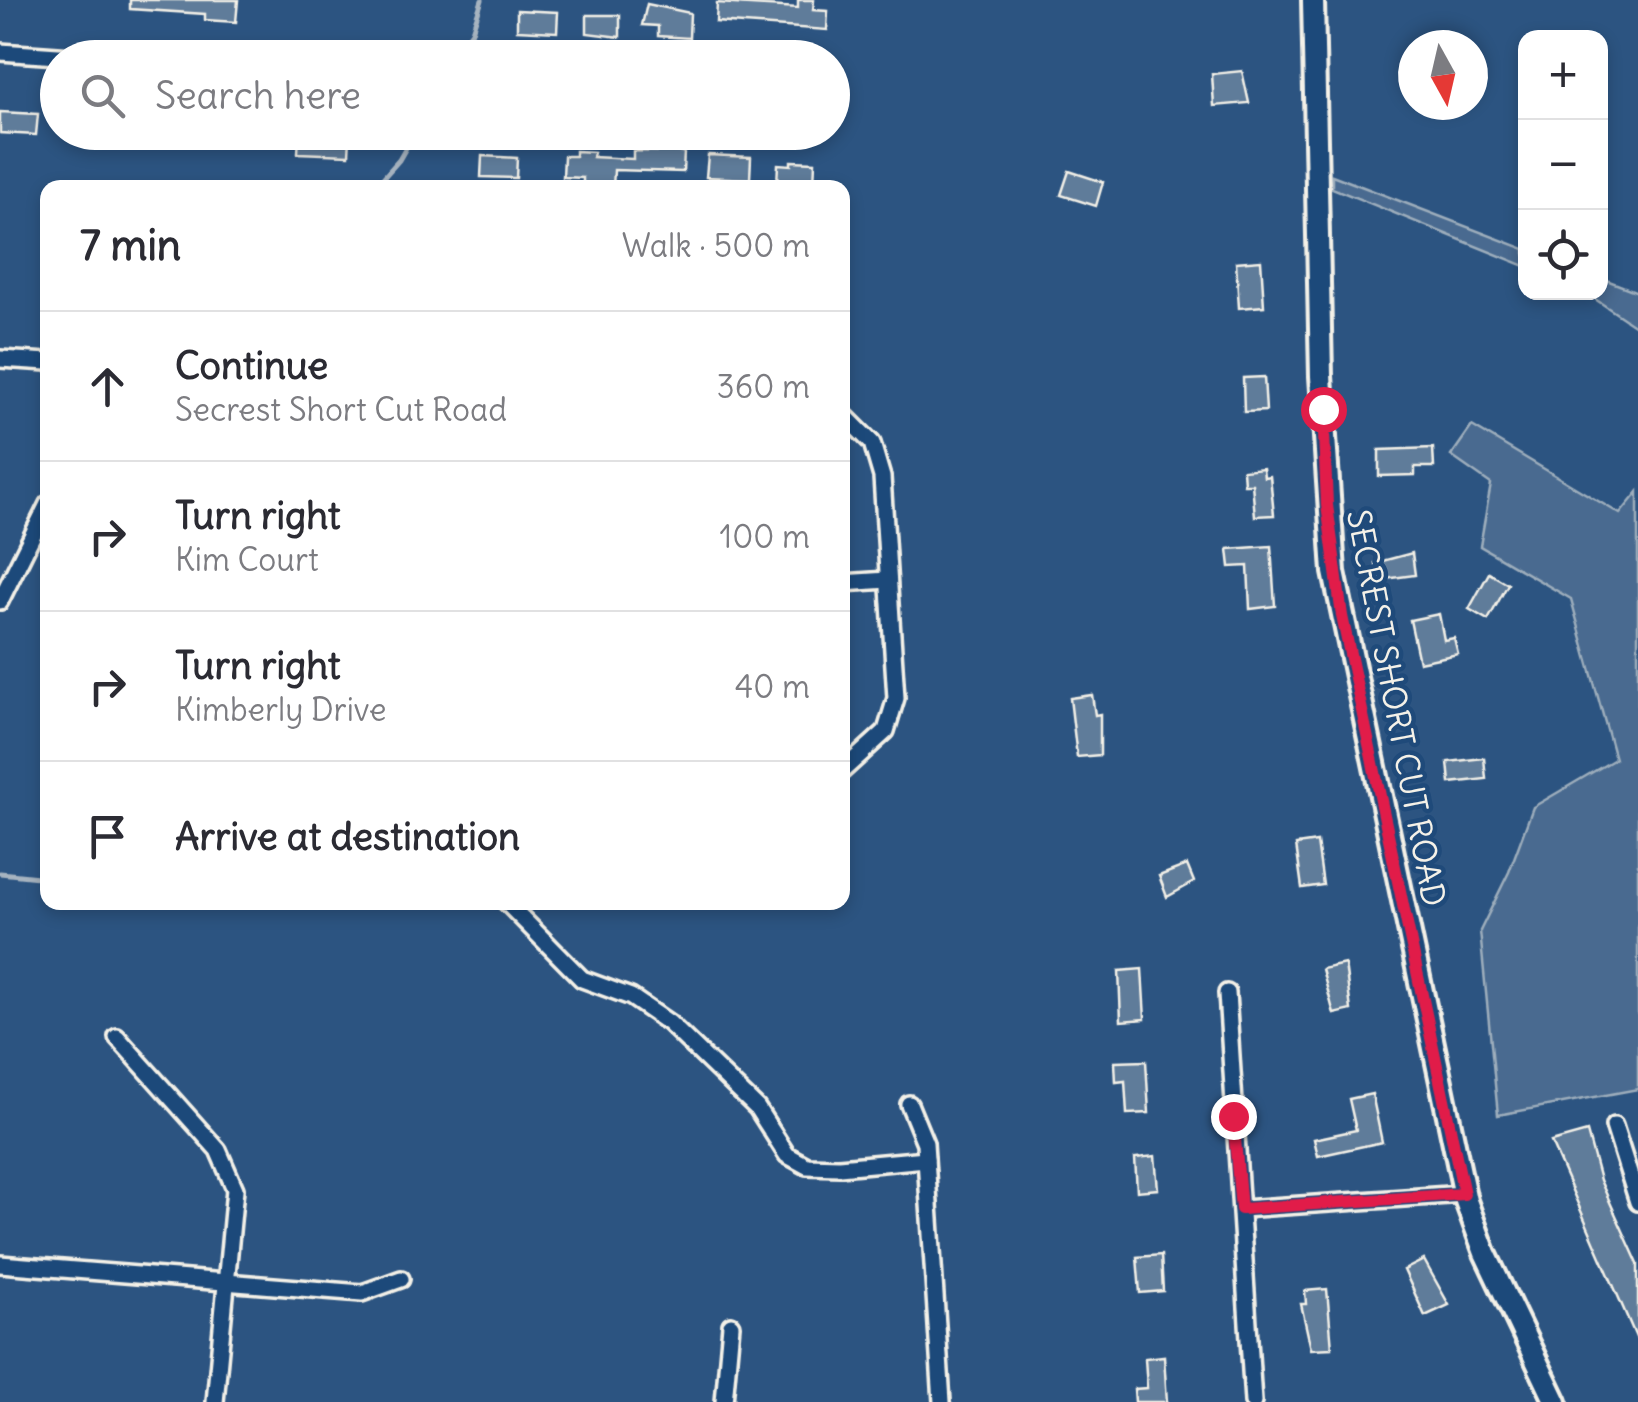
<!DOCTYPE html>
<html lang="en">
<head>
<meta charset="utf-8">
<style>
	:root { --surface:#fff; --page:#f7f7f7; --text:#2b2b33; --muted:#7c7c81; --line:#e1e1e2 }
	body { margin:0; font-family:Delius,sans-serif; background:var(--page); color:var(--text) }
	.controls { position:absolute; right:30px; top:30px; display:grid; overflow:hidden; border-radius:20px; box-shadow:0 5px 15px #0003 }
	.controls button { width:90px; height:90px; display:grid; place-items:center; padding:0; border:0; border-bottom:2px solid var(--line); background:var(--surface); color:var(--text); font:50px sans-serif }
	.compass { position:absolute; left:1398px; top:30px; width:90px; height:90px; border-radius:50%; background:var(--surface); box-shadow:0 5px 15px #0003; rotate:172deg }
	.stop { position:absolute; width:30px; height:30px; margin:-22px; border:8px solid #e11d48; border-radius:50%; background:#fff }
	.stop.end { background:#e11d48; border-color:#fff; box-shadow:0 2px 10px #0008 }
	.list { margin:0; padding:0; list-style:none }
	h2 { display:flex; justify-content:space-between; align-items:center; height:130px; margin:0; padding:0 40px; font-size:42px }
	h2 small { font-size:32px; font-weight:400; color:var(--muted) }
	.list li { display:grid; grid-template-columns:65px 1fr auto; gap:30px; align-items:center; box-sizing:border-box; height:150px; padding:0 40px; border-top:2px solid var(--line) }
	.list b { display:block; font-size:38px; white-space:nowrap }
	.list p { margin:0; font-size:32px; white-space:nowrap; color:var(--muted) }
	.list em { font-size:32px; font-style:normal; color:var(--muted) }
	.icon { flex:none; width:55px; height:55px; fill:none; stroke:currentColor; stroke-width:2; stroke-linecap:round; stroke-linejoin:round }
	.map { position:relative; flex:none; width:1638px; height:1402px; overflow:hidden }
	.search { position:absolute; background:var(--surface); box-shadow:0 5px 15px #0003; left:40px; top:40px; width:810px; height:110px; display:flex; align-items:center; gap:25px; box-sizing:border-box; padding:0 35px; border-radius:55px; color:var(--muted); font-size:38px }
	.panel { position:absolute; background:var(--surface); box-shadow:0 5px 15px #0003; left:40px; top:180px; width:810px; height:730px; border-radius:20px }
	.map>svg:first-child { display:block }
	.green { fill:#496b90; stroke:#9eaebc; stroke-width:2.5 }
	.lines { fill:none; stroke-linecap:round; stroke-linejoin:round }
	.stream { stroke:#a7b4c0; stroke-width:5 }
	.building { fill:#5e7b9a; stroke:#f4f1e8; stroke-width:2.5 }
	.minor-casing { stroke:#f4f1e8; stroke-width:22 }
	.major-casing { stroke:#f4f1e8; stroke-width:28 }
	.minor { stroke:#1f4a7a; stroke-width:15 }
	.major { stroke:#1f4a7a; stroke-width:20 }
	.route { stroke:#e11d48; stroke-width:12 }
	.labels { text-anchor:middle; stroke-width:9; stroke-linejoin:round; paint-order:stroke }
	.street-label { font-size:32px; fill:#f4f1e8; stroke:#1f4a7a }
</style>
</head>
<body>
<div class="map">
<svg width="1638" height="1402" viewBox="0 0 1638 1402">
	<rect width="100%" height="100%" fill="#2c5481"/>
	<filter id="ink" filterUnits="userSpaceOnUse"><feTurbulence type="fractalNoise" baseFrequency=".01" numOctaves="2"/><feDisplacementMap in="SourceGraphic" scale="20" xChannelSelector="R" yChannelSelector="G"/><feConvolveMatrix kernelMatrix="1 2 1 2 8 2 1 2 1" color-interpolation-filters="sRGB"/></filter>
	<g filter="url(#ink)">
		<!-- green -->
		<g class="green">
			<path d="M 1332,175 L 1525,249 L 1525,266 L 1332,188 Z"/>
			<path d="M 1601,278 L 1638,292 L 1638,328 L 1586,293 L 1600,292 Z"/>
			<path d="M 1472,426 L 1620,514 L 1638,492 L 1638,1089 L 1498,1115 L 1480,931 L 1509,872 L 1533,807 L 1615,759 L 1571,599 L 1480,546 L 1491,484 L 1451,456 Z"/>
		</g>
		<g class="lines">
			<!-- stream -->
			<g class="stream">
				<path d="M 452,58 L 472,31 L 482,0"/>
				<path d="M 374,188 L 399,160 L 415,132"/>
				<path d="M 0,873 L 48,878"/>
			</g>
		</g>
		<!-- building -->
		<g class="building">
			<path d="M 130,0 L 238,0 L 236,22 L 205,20 L 205,14 L 130,9 Z"/>
			<path d="M 798,0 L 814,0 L 813,10 L 828,11 L 827,30 L 716,22 L 717,3 L 798,8 Z"/>
			<path d="M 647,4 L 690,13 L 689,38 L 658,36 L 658,26 L 642,25 Z"/>
			<path d="M 517,10 L 558,12 L 557,32 L 517,30 Z"/>
			<path d="M 587,15 L 620,15 L 620,37 L 587,33 Z"/>
			<path d="M 1242,71 L 1249,103 L 1214,106 L 1212,74 Z"/>
			<path d="M 0,112 L 38,114 L 36,135 L 0,133 Z"/>
			<path d="M 313,132 L 350,137 L 349,155 L 298,153 L 299,135 Z"/>
			<path d="M 575,151 L 594,152 L 593,157 L 633,159 L 633,151 L 684,152 L 683,172 L 614,170 L 613,188 L 583,188 L 583,178 L 563,177 L 564,156 L 575,156 Z"/>
			<path d="M 708,155 L 751,157 L 750,179 L 706,177 Z"/>
			<path d="M 482,156 L 517,158 L 516,178 L 481,177 Z"/>
			<path d="M 791,161 L 815,162 L 814,185 L 777,184 L 778,164 L 791,165 Z"/>
			<path d="M 1069,171 L 1103,182 L 1096,206 L 1061,195 Z"/>
			<path d="M 1261,260 L 1264,306 L 1239,308 L 1236,262 Z"/>
			<path d="M 1264,377 L 1266,411 L 1244,412 L 1243,378 Z"/>
			<path d="M 1433,448 L 1434,467 L 1415,467 L 1415,475 L 1379,476 L 1379,450 Z"/>
			<path d="M 1263,468 L 1264,477 L 1270,476 L 1274,515 L 1255,516 L 1252,484 L 1244,484 L 1243,470 Z"/>
			<path d="M 1271,546 L 1275,606 L 1250,609 L 1248,566 L 1230,567 L 1228,549 Z"/>
			<path d="M 1412,553 L 1415,575 L 1377,580 L 1375,563 Z"/>
			<path d="M 1489,573 L 1508,584 L 1488,620 L 1469,609 Z"/>
			<path d="M 1439,614 L 1444,640 L 1454,638 L 1458,654 L 1419,662 L 1410,620 Z"/>
			<path d="M 1092,695 L 1095,715 L 1100,714 L 1100,755 L 1077,757 L 1070,698 Z"/>
			<path d="M 1484,758 L 1486,779 L 1450,783 L 1448,762 Z"/>
			<path d="M 1317,842 L 1323,885 L 1302,888 L 1296,845 Z"/>
			<path d="M 1187,865 L 1194,882 L 1167,897 L 1159,876 Z"/>
			<path d="M 1345,964 L 1351,1010 L 1334,1014 L 1322,969 Z"/>
			<path d="M 1142,969 L 1145,1019 L 1121,1021 L 1119,971 Z"/>
			<path d="M 1146,1061 L 1149,1113 L 1127,1114 L 1125,1081 L 1116,1082 L 1115,1062 Z"/>
			<path d="M 1372,1094 L 1382,1142 L 1318,1156 L 1314,1139 L 1356,1130 L 1349,1099 Z"/>
			<path d="M 1587,1132 L 1600,1180 L 1638,1264 L 1638,1342 L 1551,1142 Z"/>
			<path d="M 1155,1156 L 1158,1189 L 1137,1191 L 1135,1158 Z"/>
			<path d="M 1161,1255 L 1163,1291 L 1140,1293 L 1137,1257 Z"/>
			<path d="M 1424,1260 L 1449,1305 L 1425,1316 L 1404,1270 Z"/>
			<path d="M 1327,1289 L 1332,1348 L 1311,1349 L 1301,1304 L 1306,1304 L 1305,1291 Z"/>
			<path d="M 1164,1356 L 1167,1402 L 1135,1402 L 1134,1389 L 1147,1388 L 1145,1358 Z"/>
		</g>
		<g class="lines">
			<!-- minor casing -->
			<g class="minor-casing">
				<g id="minor">
					<path d="M 0,52 L 87,58"/>
					<path d="M 832,104 L 837,104"/>
					<path d="M 0,359 L 48,362"/>
					<path d="M 842,413 L 872,443 L 882,477 L 896,698 L 886,731 L 842,771"/>
					<path d="M 842,583 L 888,580"/>
					<path d="M 0,601 L 48,504"/>
					<path d="M 506,902 L 582,979 L 631,997 L 669,1023 L 757,1108 L 787,1155 L 807,1166 L 839,1167 L 926,1159"/>
					<path d="M 1227,993 L 1253,1402"/>
					<path d="M 117,1037 L 218,1150 L 235,1189 L 215,1402"/>
					<path d="M 909,1104 L 925,1143 L 942,1402"/>
					<path d="M 1614,1126 L 1638,1202"/>
					<path d="M 1241,1209 L 1464,1194"/>
					<path d="M 0,1264 L 362,1293 L 401,1279"/>
					<path d="M 724,1402 L 731,1325"/>
				</g>
			</g>
			<!-- major casing -->
			<g class="major-casing">
				<path id="major" d="M 1313,0 L 1321,376 L 1334,572 L 1466,1201 L 1485,1253 L 1556,1402"/>
			</g>
			<!-- minor -->
			<use href="#minor" class="minor"/>
			<!-- major -->
			<use href="#major" class="major"/>
		</g>
	</g>
	<g class="lines" filter="url(#ink)">
		<!-- route -->
		<path class="route" d="M 1233,1116 L 1241,1209 L 1464,1194 L 1342,616 L 1327,505 L 1323,409"/>
	</g>
	<g class="labels">
		<!-- street labels -->
		<g class="street-label">
			<text transform="translate(1396 708) rotate(79)" y="11">SECREST SHORT CUT ROAD</text>
		</g>
	</g>
</svg>
<div class="controls">
<button>+</button>
<button>−</button>
<button><svg class="icon" aria-label="locate" viewBox="0 0 24 24"><circle cx="12" cy="12" r="6"/><path d="M12 2v4M12 18v4M2 12h4M18 12h4"/></svg></button>
</div>
<svg class="compass" viewBox="-18 -18 36 36"><path d="M0-13l5 13h-10z" fill="#e53935"/><path d="M0 13l5-13h-10z" fill="#7c7c81"/></svg>
<div class="stop" style="left:1323px;top:409px"></div>
<div class="stop end" style="left:1233px;top:1116px"></div>
<div class="search"><svg class="icon" aria-label="search" viewBox="0 0 24 24"><circle cx="10" cy="10" r="6"/><path d="M15 15l6 6"/></svg>Search here</div>
<section class="panel">
<h2>7 min<small>Walk · 500 m</small></h2>
<ul class="list">
<li><svg class="icon" aria-label="ahead" viewBox="0 0 24 24"><path d="M12 20V5M6 11l6-6 6 6"/></svg><div><b>Continue</b><p>Secrest Short Cut Road</p></div><em>360 m</em></li>
<li><svg class="icon" aria-label="right" viewBox="0 0 24 24"><path d="M7 20v-9h11M14 6l5 5-5 5"/></svg><div><b>Turn right</b><p>Kim Court</p></div><em>100 m</em></li>
<li><svg class="icon" aria-label="right" viewBox="0 0 24 24"><path d="M7 20v-9h11M14 6l5 5-5 5"/></svg><div><b>Turn right</b><p>Kimberly Drive</p></div><em>40 m</em></li>
<li><svg class="icon" aria-label="arrive" viewBox="0 0 24 24"><path d="M6 21V4h12l-3 4 3 4H6"/></svg><div><b>Arrive at destination</b></div></li>
</ul>
</section>
</div>
</body>
</html>
